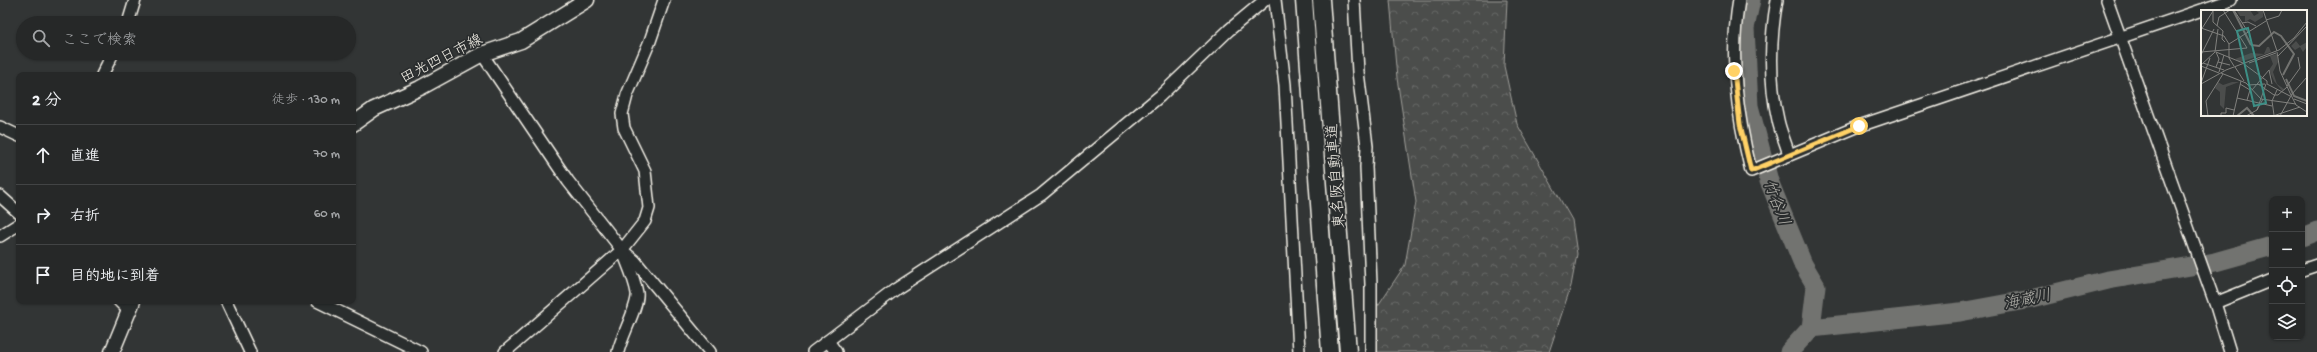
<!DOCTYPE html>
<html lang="ja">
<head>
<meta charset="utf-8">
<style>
	:root { --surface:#262828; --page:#2e3030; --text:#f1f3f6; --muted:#a4a6a8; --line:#424445 }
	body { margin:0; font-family:"Gochi Hand","Klee One",sans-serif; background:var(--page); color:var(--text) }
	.controls { position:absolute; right:12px; bottom:12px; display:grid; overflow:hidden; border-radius:8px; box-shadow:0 1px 3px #0004 }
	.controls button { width:36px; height:36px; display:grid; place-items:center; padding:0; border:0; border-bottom:1px solid var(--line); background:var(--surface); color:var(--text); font:20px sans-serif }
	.stop { position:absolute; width:12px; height:12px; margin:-9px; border:3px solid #ffd166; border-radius:50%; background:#fff }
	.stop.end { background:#ffd166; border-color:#fff; box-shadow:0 1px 4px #0008 }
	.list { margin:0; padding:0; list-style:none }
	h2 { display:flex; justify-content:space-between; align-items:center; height:52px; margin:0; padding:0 16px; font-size:17px }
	h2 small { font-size:13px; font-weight:400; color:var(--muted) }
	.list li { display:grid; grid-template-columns:26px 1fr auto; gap:12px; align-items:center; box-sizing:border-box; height:60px; padding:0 16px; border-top:1px solid var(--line) }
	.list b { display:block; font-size:15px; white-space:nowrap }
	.list em { font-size:13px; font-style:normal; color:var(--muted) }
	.icon { flex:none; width:22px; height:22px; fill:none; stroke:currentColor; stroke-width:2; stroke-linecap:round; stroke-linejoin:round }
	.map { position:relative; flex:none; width:2317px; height:352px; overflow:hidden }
	.search { position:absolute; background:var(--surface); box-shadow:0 1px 3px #0004; left:16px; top:16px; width:340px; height:44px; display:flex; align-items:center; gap:10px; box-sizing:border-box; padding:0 14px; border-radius:22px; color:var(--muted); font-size:15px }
	.panel { position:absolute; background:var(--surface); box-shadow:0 1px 3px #0004; left:16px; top:72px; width:340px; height:232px; border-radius:8px }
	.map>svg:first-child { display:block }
	.forest { fill:url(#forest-crowns); stroke:#a09f9a }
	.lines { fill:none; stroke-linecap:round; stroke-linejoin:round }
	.river { stroke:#727370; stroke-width:19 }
	.minor-casing { stroke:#f4f1e8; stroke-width:14 }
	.major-casing { stroke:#f4f1e8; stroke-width:17 }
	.highway-casing { stroke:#f4f1e8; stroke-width:19 }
	.minor { stroke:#2a2d2e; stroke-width:11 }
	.major { stroke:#2a2d2e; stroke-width:14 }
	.highway { stroke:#2a2d2e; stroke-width:16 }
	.route { stroke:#ffd166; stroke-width:5 }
	.labels { text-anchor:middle; stroke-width:3.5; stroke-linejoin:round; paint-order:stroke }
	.street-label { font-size:15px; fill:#f4f1e8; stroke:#2a2d2e }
	.water-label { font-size:16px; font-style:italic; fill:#b3b2ac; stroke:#2a2d2e }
	.inset-river { fill:none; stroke:#727370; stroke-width:2 }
	.inset-road { fill:none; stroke:#80807d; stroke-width:1 }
	.view { fill:#3d8f86; fill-opacity:0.15; stroke:#3d8f86; stroke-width:2 }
	.inset-edge { fill:none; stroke:#f4f1e8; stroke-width:2 }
</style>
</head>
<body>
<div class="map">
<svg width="2317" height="352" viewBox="0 0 2317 352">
	<defs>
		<pattern id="forest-crowns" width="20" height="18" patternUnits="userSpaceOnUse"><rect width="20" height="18" fill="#4b4d4c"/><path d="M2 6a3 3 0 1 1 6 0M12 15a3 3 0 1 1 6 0" fill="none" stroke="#666766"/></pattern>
	</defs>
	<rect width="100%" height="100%" fill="#323535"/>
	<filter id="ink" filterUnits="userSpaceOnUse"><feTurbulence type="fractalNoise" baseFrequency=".025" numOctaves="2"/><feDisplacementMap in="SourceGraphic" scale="8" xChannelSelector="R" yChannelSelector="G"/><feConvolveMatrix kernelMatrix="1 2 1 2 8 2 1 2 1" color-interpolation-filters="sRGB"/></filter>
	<g filter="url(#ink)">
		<!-- forest -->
		<path class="forest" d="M 1390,0 L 1507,0 L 1504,66 L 1517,124 L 1572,220 L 1577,254 L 1571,286 L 1549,352 L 1374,352 L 1369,319 L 1405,265 L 1416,202 L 1397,78 Z"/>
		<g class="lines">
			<!-- river -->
			<g class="river">
				<path d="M 1751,0 L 1745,28 L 1749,106 L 1769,181 L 1803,264 L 1816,286 L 1811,328"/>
				<path d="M 2302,237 L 2317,231"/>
				<path d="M 1789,352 L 1811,328 L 1960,312 L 2031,299 L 2108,280 L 2215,262 L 2272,246"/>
			</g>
			<!-- minor casing -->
			<g class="minor-casing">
				<g id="minor">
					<path d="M 1275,0 L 1285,85 L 1299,352"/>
					<path d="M 1354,0 L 1358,72 L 1367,146 L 1366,167 L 1371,284 L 1371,352"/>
					<path d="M 1739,0 C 1729,58 1737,114 1751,171 L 1859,126 L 2231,0"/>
					<path d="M 1777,0 C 1770,38 1769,82 1778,120 C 1780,131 1786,143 1789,155"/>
					<path d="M 2107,0 L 2215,303 L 2230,352"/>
					<path d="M 128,23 L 135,0"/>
					<path d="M 482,54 L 568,181 L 622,250 L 635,261 L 710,352"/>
					<path d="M 102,75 L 113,53"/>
					<path d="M 0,127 L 19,136"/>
					<path d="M 0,196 L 19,213"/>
					<path d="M 0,236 L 19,224"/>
					<path d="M 2302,270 L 2317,265"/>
					<path d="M 119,301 L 129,311"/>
					<path d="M 226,301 L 250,352"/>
					<path d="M 317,301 L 421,352"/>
					<path d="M 2215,303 L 2272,280"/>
					<path d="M 828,341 L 836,352"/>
					<path d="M 505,352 L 622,250 L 645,221 L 649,208 L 645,171 L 624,128 L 622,114 L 627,95 L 650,41 L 664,0"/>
					<path d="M 618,352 C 621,337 639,305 637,293 C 635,280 628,265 623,252"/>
					<path d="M 813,352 L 896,289 L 1041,195 L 1160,96 L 1229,30 L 1265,0"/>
				</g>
			</g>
			<!-- major casing -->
			<g class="major-casing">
				<g id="major">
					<path d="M 353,124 L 374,109 L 420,88 L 482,54 L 521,41 L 587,0"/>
					<path d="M 112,352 L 133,301"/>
				</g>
			</g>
			<!-- highway casing -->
			<g class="highway-casing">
				<g id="highway">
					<path d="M 1304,0 L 1330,352"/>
					<path d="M 1321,0 L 1348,352"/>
				</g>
			</g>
			<!-- minor -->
			<use href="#minor" class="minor"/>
			<!-- major -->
			<use href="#major" class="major"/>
			<!-- highway -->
			<use href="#highway" class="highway"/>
		</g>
	</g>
	<g class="lines" filter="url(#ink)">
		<!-- route -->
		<path class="route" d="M 1734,71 L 1740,124 L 1751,171 L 1859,126"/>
	</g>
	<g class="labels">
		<!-- street labels -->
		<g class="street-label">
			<text transform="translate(441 58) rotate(-27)" y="5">田光四日市線</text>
			<text transform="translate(1335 176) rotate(-94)" y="5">東名阪自動車道</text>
		</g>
		<!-- water labels -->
		<g class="water-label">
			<text transform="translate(1778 202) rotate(69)" y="6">竹谷川</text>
			<text transform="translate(2027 298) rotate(-12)" y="6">海蔵川</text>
		</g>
	</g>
	<!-- overview -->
	<g transform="translate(2201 10)">
		<rect width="106" height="106" fill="#323535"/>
		<path d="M 35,0 L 49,0 L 53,6 L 58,3 L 54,0 L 62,0 L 62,7 L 54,12 L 49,9 L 44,12 L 44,6 L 39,6 ZM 95,31 L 99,36 L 106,32 L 106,50 L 105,38 L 102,42 L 99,37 L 94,40 L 90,36 ZM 66,37 L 68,37 L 70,42 L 39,52 L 34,49 L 50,43 L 63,44 ZM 76,44 L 77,52 L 72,62 L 76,74 L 83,79 L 81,81 L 73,71 L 68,60 L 72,54 L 69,46 ZM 17,72 L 22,75 L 31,72 L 38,72 L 25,77 L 23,99 L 19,95 L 19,82 L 14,78 Z" fill="#4b4d4c"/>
		<path class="inset-river" d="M 32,0 L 50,35M 50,35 L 58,36 L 73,22 L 80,26 L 93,44 L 82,65M 85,69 L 93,86 L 106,91M 36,106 L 46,98 L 53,106"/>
		<path class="inset-road" d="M 12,0 L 12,12 L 22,21 L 21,29 L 24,32M 33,0 L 47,22M 62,0 L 76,41M 65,10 L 78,6 L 81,0M 41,13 L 47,12 L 55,16M 16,16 L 18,7 L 29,0M 0,18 L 23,26 L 28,34 L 28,48 L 33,56M 0,20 L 12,1M 28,34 L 65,11M 0,42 L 46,38 L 22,0M 15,42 L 42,53M 76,42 L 79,61 L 89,83 L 95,95 L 106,102M 0,45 L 13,19M 77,46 L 106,16M 17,52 L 29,55M 2,53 L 23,60M 48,53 L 75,43M 43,54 L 66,71 L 66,74 L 89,86M 0,55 L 14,42 L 17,19M 0,56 L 18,63M 15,57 L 18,49 L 15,42M 34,57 L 43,71M 18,62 L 23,45M 20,63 L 45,73 L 60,89 L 95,94M 0,73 L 9,48M 0,74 L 25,60 L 78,40 L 93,28 L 106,12M 39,74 L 49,80 L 46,90M 57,74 L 73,85M 47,75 L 64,74M 86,76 L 99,58 L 97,47M 51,80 L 68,60 L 71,74M 73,85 L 77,85 L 86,77M 36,88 L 71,96M 93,89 L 106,94M 56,100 L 65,74M 73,105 L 71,91 L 76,80M 7,106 L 5,91 L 22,64M 20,106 L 20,103 L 25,103 L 25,98 L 33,100M 32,106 L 40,71M 45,106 L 56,100 L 62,89M 72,106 L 99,97M 79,106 L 91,84 L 106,67"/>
		<path class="view" d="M 47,18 L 65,93 L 53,96 L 36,21 Z"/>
		<rect width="106" height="106" class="inset-edge"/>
	</g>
</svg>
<div class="controls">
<button>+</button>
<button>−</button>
<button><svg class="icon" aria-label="locate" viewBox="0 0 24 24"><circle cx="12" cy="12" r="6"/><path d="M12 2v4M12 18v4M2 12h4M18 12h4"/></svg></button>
<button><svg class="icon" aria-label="layers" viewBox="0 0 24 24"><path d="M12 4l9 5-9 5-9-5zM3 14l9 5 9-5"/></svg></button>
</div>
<div class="stop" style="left:1859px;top:126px"></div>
<div class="stop end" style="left:1734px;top:71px"></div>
<div class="search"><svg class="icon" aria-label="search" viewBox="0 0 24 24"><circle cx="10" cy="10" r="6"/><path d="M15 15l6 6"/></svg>ここで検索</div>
<section class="panel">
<h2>2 分<small>徒歩 · 130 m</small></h2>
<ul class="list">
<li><svg class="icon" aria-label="ahead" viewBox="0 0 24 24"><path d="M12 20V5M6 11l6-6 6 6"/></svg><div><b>直進</b></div><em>70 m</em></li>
<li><svg class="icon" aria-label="right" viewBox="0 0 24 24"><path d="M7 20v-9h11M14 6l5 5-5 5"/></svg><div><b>右折</b></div><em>60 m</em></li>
<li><svg class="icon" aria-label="arrive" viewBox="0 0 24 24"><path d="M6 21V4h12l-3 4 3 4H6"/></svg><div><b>目的地に到着</b></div></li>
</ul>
</section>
</div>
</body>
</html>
